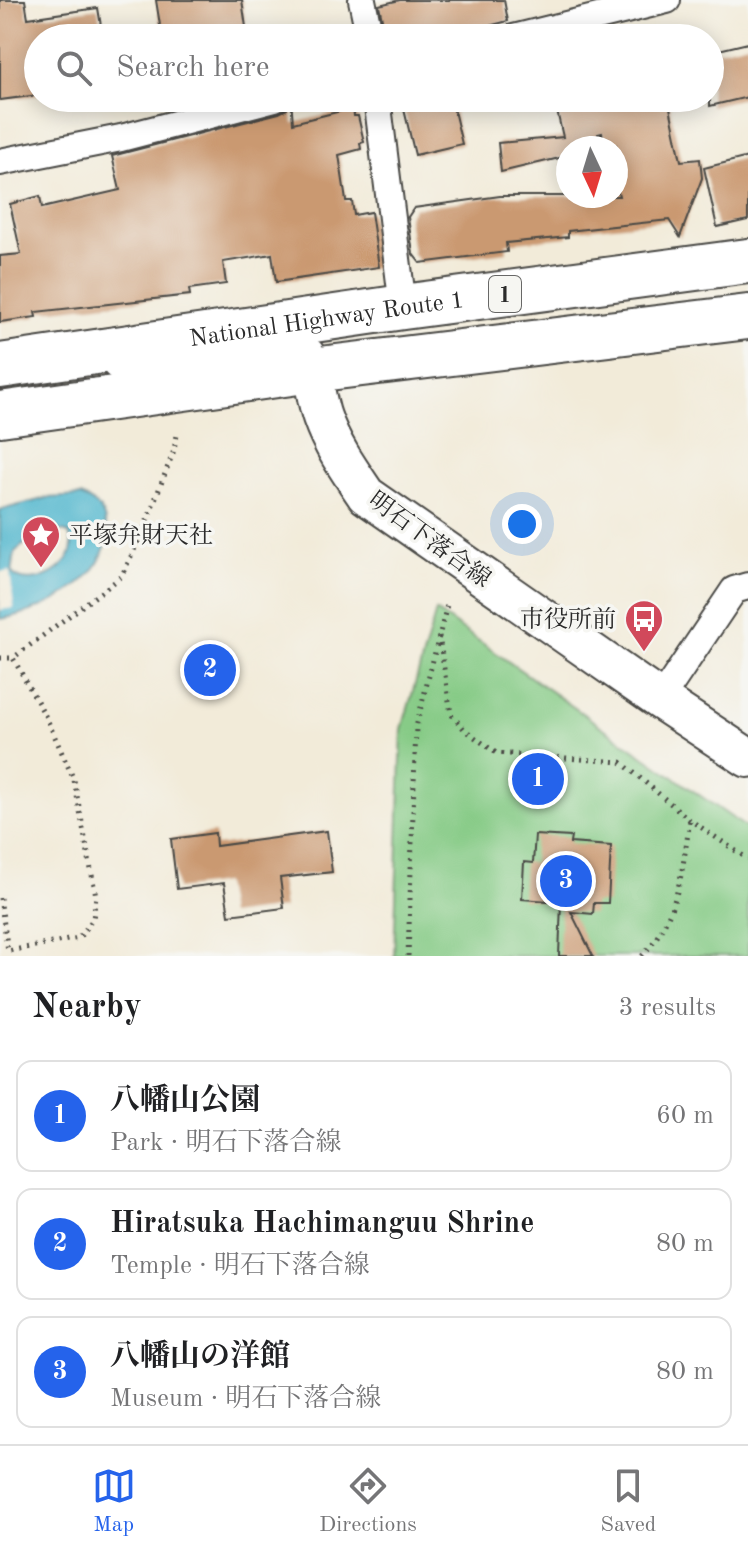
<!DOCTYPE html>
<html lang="en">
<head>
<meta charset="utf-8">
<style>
	:root { --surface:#fff; --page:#f6f6f6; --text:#202124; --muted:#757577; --line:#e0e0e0; --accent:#2563eb }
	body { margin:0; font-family:"Old Standard TT","Noto Serif JP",serif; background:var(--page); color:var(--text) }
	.compass { position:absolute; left:556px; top:136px; width:72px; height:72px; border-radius:50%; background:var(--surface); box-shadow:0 4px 20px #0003; rotate:176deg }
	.you { position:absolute; left:522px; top:524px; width:28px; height:28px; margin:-20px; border:6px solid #fff; border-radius:50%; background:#1a73e8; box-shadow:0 0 0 12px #1a73e833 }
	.badge { display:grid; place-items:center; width:52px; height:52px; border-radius:50%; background:var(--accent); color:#fff; font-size:26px; font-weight:700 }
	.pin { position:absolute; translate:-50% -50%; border:4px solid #fff; box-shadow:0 2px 8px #0006 }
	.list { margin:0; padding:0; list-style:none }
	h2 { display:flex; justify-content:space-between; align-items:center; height:104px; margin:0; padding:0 32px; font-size:34px }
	h2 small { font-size:26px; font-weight:400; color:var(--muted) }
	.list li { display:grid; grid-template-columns:52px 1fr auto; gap:24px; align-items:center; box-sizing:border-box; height:112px; margin:0 16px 16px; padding:0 16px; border:2px solid var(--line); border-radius:16px }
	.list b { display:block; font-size:30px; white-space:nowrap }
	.list p { margin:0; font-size:26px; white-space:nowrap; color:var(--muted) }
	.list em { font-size:26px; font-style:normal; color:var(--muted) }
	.icon { flex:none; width:44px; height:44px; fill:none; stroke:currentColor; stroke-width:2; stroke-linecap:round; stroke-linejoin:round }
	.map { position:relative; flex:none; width:748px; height:956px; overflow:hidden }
	.search { position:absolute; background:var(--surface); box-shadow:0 4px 20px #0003; left:24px; right:24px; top:24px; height:88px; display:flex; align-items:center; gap:20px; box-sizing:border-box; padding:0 28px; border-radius:44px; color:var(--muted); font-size:30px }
	.sheet { height:488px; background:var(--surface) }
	nav { display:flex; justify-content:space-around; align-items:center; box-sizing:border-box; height:112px; border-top:2px solid var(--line); background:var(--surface); font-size:22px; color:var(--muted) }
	nav a { display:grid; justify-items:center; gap:4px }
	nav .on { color:var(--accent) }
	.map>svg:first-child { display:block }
	.green { fill:#85ca85; stroke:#587a58; stroke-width:2 }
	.water { fill:#4fb6cd; stroke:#3d707c; stroke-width:2; fill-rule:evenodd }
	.pier { fill:#f2ebd9 }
	.building { fill:#ca9971 }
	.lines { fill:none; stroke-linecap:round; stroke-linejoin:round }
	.street-casing { stroke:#494845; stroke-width:30 }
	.secondary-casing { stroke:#494845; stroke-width:42 }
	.highway-casing { stroke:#494845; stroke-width:48 }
	.path { stroke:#494845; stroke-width:5; stroke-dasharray:2 6; stroke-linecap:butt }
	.street { stroke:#fff; stroke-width:26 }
	.secondary { stroke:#fff; stroke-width:38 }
	.highway { stroke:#fff; stroke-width:44 }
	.labels { text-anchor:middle; stroke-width:7; stroke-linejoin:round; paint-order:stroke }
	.shield { fill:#f6f6f2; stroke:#686867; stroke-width:2 }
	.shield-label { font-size:22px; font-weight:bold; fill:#2b2b2b }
	.street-label { font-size:24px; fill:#2b2b2b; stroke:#f6f6f2 }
	.poi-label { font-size:24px; fill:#2b2b2b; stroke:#f6f6f2; text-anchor:start }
</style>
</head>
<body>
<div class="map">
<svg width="748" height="956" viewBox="0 0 748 956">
	<rect width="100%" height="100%" fill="#f6f6f2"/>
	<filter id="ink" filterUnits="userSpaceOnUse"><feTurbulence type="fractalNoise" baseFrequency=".0125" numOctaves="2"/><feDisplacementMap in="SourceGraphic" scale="16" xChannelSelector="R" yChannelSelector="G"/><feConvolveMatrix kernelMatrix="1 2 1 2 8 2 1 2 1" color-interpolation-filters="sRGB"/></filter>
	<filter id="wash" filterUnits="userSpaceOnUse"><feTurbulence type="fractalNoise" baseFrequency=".006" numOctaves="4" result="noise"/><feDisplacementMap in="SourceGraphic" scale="32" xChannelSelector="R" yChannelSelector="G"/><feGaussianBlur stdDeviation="1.8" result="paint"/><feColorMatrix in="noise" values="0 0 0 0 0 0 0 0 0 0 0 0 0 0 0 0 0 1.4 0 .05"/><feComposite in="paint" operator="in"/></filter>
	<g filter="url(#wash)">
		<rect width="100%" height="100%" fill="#f2ebd9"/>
		<!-- green -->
		<path class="green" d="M 436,611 L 748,829 L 748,956 L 394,956 L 402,729 Z"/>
		<!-- water -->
		<path class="water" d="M 81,496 C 99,504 106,512 106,533 C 108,581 41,613 0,619 L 0,510 L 47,498 ZM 62,531 L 69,533 C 70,538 72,542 72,546 C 71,570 29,591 12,573 L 15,552 C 33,536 38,532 62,531 Z"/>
		<!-- pier -->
		<path class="pier" d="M 10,571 L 14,608 L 0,610 L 0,572 Z"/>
		<g id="blocks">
			<!-- building -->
			<g class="building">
				<path d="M 0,0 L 25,0 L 28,18 L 98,8 L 103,38 L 38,38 L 38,95 L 0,100 Z"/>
				<path d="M 156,0 L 242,0 L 246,27 L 195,34 L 196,38 L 162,38 Z"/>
				<path d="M 400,0 L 504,0 L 508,21 L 443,38 L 386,38 L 379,5 Z"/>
				<path d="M 748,43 L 748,97 L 710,106 L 710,52 Z"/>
				<path d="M 291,98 L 293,123 L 353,108 L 354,116 L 358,116 L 364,142 L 360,143 L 361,149 L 339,155 L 346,201 L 352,201 L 354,215 L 371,212 L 379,267 L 276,282 L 272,254 L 223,262 L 226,284 L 189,289 L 190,295 L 35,312 L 36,317 L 0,322 L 0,256 L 21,254 L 10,204 L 40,196 L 42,208 L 120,190 L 112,156 L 279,113 L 287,109 Z"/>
				<path d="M 414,98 L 451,98 L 462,144 L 415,155 L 402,101 Z"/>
				<path d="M 554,98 L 668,98 L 681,161 L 700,159 L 702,178 L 680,237 L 669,220 L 568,231 L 568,237 L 506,243 L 507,252 L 420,263 L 413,254 L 408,217 L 414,208 L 500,196 L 619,196 L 616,183 L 616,145 L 606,147 L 602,133 L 598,134 L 600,148 L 568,148 L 568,156 L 501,172 L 498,143 L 563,137 Z"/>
				<path d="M 748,157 L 748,220 L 717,227 L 704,168 Z"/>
				<path d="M 327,831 L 332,872 L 280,878 L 284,908 L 229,915 L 224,883 L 177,889 L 171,839 L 215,833 L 216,846 Z"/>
				<path d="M 535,835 L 571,837 L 570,843 L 611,846 L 608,903 L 594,903 L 593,914 L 571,912 L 593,956 L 559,956 L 561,902 L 522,899 L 524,862 L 533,863 Z"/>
			</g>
		</g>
	</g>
	<g filter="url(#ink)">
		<use href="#blocks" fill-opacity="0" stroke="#494845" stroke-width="2"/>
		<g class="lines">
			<!-- street casing -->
			<g class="street-casing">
				<g id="street">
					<path d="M 362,0 L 370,38"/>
					<path d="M 513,38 L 667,0"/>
					<path d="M 377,98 L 403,307"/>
					<path d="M 0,162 L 121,138 L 275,98"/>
					<path d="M 660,700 L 734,590 L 748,586"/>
				</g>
			</g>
			<!-- secondary casing -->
			<g class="secondary-casing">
				<path id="secondary" d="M 120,361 L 183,363 L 293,350 L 306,356 C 315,376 315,397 322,417 C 332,446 349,470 366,495 L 660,700 L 748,758"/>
			</g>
			<!-- highway casing -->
			<g class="highway-casing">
				<g id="highway">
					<path id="s1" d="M 0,366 L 403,307 L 748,261"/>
					<path d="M 0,414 L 312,370 L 748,317"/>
				</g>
			</g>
			<!-- path -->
			<g class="path">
				<path d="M 439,636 L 451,714 L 464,729 L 496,753 L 621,762 L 690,820 L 748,859"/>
				<path d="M 0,658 L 13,658"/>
				<path d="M 0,898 L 8,951 L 79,938 L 93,919 L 96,896 L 74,780 L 47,719 L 13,658 L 121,577 L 141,536 L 173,453 L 178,431"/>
				<path d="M 408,956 L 416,727 L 448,601"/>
				<path d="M 642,956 C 679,916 682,871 690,820"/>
			</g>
			<!-- street -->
			<use href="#street" class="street"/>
			<!-- secondary -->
			<use href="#secondary" class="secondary"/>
			<!-- highway -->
			<use href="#highway" class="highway"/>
		</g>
	</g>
	<!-- icons -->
	<defs>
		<g id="sight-pin" transform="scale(2)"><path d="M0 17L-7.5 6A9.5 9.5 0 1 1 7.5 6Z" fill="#d1495b" stroke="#f6f6f2"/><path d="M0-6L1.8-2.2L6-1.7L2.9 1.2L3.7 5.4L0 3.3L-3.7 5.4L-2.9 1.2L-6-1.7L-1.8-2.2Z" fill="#fff"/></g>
		<g id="bus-pin" transform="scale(2)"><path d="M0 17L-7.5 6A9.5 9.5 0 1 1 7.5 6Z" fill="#d1495b" stroke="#f6f6f2"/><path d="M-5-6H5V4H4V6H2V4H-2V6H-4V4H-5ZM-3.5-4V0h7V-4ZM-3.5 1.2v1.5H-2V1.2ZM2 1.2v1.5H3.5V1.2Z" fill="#fff"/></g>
	</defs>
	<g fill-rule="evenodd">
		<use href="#sight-pin" x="41" y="535"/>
		<use href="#bus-pin" x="644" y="619"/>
	</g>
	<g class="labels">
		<!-- shield labels -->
		<rect class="shield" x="489" y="276" width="32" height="36" rx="6"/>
		<g class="shield-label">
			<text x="505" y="302">1</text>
		</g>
		<!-- street labels -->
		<g class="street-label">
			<text dy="8" stroke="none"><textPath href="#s1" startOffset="330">National Highway Route 1</textPath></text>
			<text transform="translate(430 539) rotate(36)" y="8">明石下落合線</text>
		</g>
		<!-- poi labels -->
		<g class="poi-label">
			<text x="69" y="543">平塚弁財天社</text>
			<text x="616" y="627" text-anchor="end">市役所前</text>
		</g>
	</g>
</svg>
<svg class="compass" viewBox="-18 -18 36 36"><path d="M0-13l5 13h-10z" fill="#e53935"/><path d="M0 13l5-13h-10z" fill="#757577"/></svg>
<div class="you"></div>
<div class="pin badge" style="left:538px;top:779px">1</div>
<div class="pin badge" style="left:210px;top:670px">2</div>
<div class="pin badge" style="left:566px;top:881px">3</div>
<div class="search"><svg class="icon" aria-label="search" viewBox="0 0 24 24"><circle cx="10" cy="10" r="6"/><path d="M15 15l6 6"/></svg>Search here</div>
</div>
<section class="sheet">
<h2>Nearby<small>3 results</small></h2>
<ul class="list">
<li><span class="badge">1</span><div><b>八幡山公園</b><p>Park · 明石下落合線</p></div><em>60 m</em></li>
<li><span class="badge">2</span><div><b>Hiratsuka Hachimanguu Shrine</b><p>Temple · 明石下落合線</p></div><em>80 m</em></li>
<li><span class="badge">3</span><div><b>八幡山の洋館</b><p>Museum · 明石下落合線</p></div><em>80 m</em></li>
</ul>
</section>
<nav>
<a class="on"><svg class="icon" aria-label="map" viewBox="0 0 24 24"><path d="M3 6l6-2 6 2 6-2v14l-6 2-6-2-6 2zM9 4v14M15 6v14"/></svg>Map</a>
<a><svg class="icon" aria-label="directions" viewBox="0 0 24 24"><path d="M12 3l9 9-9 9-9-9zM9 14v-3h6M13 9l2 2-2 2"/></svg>Directions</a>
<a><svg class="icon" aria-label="saved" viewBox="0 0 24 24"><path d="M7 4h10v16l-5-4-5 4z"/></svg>Saved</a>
</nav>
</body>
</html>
